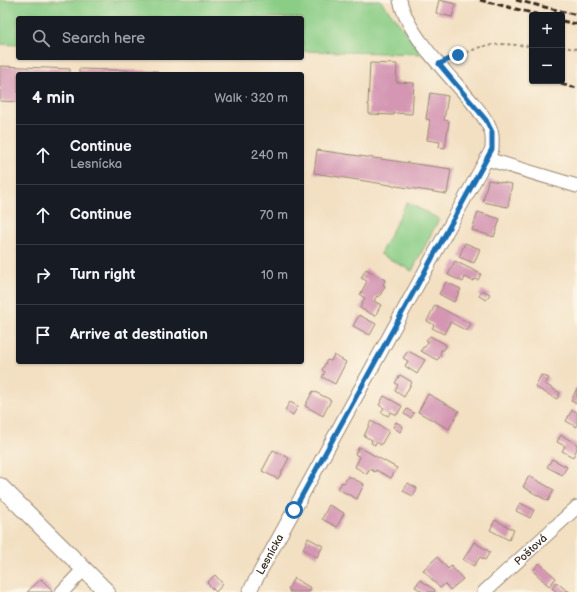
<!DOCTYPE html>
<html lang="en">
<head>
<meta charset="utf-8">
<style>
	:root { --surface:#171b24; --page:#242831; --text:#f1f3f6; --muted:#9ea1a6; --line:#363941 }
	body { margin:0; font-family:"Balsamiq Sans",sans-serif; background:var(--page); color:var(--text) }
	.controls { position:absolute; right:12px; top:12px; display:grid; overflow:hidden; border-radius:4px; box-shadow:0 1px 3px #0004 }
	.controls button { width:36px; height:36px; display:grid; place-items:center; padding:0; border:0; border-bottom:1px solid var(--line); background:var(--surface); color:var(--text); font:20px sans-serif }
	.stop { position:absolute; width:12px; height:12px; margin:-9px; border:3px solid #1f6fb2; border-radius:50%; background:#fff }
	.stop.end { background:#1f6fb2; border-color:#fff; box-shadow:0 1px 4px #0008 }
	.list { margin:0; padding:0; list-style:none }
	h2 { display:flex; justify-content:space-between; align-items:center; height:52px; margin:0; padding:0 16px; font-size:17px }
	h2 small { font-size:13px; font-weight:400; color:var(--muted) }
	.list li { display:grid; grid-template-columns:26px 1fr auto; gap:12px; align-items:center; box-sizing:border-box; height:60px; padding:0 16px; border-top:1px solid var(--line) }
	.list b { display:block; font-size:15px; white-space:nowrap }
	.list p { margin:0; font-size:13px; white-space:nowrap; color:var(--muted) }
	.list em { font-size:13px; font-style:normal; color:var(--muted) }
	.icon { flex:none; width:22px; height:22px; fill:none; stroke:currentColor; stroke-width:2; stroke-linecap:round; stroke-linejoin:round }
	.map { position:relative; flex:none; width:577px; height:592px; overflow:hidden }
	.search { position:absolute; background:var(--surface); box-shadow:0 1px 3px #0004; left:16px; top:16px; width:288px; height:44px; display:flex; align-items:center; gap:10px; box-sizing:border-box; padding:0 14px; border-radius:4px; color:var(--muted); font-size:15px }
	.panel { position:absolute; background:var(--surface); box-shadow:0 1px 3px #0004; left:16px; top:72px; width:288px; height:292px; border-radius:4px }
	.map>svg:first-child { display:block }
	.green { fill:#8acd86; stroke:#627c52 }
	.building { fill:#d496b3 }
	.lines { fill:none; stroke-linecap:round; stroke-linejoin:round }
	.minor-casing { stroke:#978570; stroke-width:15 }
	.tertiary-casing { stroke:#978570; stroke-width:18 }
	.path { stroke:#978570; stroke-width:2; stroke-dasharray:3 3; stroke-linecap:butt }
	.minor { stroke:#fff; stroke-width:13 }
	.tertiary { stroke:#fff; stroke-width:16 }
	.rail { stroke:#3b2a1e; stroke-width:3; stroke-dasharray:6 3; stroke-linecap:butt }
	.route { stroke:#1f6fb2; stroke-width:5 }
	.labels { text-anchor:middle; stroke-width:4; stroke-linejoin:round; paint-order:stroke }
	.street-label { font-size:11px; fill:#3b2a1e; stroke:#fcf5e5 }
</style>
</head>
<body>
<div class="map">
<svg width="577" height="592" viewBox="0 0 577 592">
	<rect width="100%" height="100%" fill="#fcf5e5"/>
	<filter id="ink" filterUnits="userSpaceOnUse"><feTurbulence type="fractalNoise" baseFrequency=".025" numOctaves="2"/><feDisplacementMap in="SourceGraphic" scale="8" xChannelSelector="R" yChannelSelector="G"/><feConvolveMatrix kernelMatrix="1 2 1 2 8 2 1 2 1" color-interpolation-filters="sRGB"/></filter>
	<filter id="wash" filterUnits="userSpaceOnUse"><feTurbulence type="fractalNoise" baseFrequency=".012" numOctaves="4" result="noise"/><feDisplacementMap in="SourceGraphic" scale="16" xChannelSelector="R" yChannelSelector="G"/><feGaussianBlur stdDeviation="0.9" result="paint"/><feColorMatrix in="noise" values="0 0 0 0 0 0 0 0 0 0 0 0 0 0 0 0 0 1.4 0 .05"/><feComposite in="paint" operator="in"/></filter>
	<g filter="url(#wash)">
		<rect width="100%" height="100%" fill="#f3e0c3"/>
		<!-- green -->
		<g class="green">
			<path d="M 0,0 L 380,0 L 424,54 L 302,51 L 302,18 L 18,18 L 18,45 L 0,44 Z"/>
			<path d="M 407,202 L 439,219 L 412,271 L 380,254 Z"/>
		</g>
		<g id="blocks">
			<!-- building -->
			<g class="building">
				<path d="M 439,0 L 456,4 L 452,17 L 436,13 Z"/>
				<path d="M 370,63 L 397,64 L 396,82 L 414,83 L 412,114 L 394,113 L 394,115 L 369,114 L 369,105 L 368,105 Z"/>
				<path d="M 0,66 L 70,69 L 70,74 L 18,74 L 18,102 L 0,101 Z"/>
				<path d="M 79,69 L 157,71 L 157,74 L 79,74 Z"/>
				<path d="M 430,93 L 448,96 L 444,120 L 449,121 L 445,148 L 439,147 L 440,142 L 427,140 L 430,120 L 426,119 Z"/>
				<path d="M 317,150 L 451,169 L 447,194 L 314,173 Z"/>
				<path d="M 488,180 L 512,184 L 508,207 L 483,202 Z"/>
				<path d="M 478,212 L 500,219 L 494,237 L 472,230 Z"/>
				<path d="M 465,243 L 480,249 L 474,263 L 459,257 Z"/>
				<path d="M 455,261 L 481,274 L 478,280 L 474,279 L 473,281 L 465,277 L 463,282 L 448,275 Z"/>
				<path d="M 366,269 L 385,280 L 383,285 L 385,286 L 379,297 L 377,296 L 374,301 L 381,305 L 375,316 L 360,308 L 365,298 L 360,295 L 367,281 L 361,278 Z"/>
				<path d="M 446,282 L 461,289 L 454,302 L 439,294 Z"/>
				<path d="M 482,290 L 490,294 L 486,300 L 479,296 Z"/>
				<path d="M 435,305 L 471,324 L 467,331 L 450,322 L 444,334 L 432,328 L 434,325 L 427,321 Z"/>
				<path d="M 359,315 L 376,324 L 370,335 L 353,326 Z"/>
				<path d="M 430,336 L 445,344 L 446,346 L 444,350 L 441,350 L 440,354 L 441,356 L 437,360 L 421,351 L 423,347 L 425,347 L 428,342 L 426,340 Z"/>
				<path d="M 408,351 L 425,360 L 417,374 L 405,366 L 408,361 L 403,358 Z"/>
				<path d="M 334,355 L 346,362 L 335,384 L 322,377 L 325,372 L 322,370 L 327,360 L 331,361 Z"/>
				<path d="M 400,375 L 412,382 L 404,397 L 395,391 L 398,385 L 395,383 Z"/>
				<path d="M 541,375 L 549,378 L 545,384 L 560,393 L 557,399 L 535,387 Z"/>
				<path d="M 577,388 L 577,404 L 571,401 Z"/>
				<path d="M 313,391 L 331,400 L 323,416 L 305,406 Z"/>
				<path d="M 428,394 L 459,411 L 449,429 L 418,412 Z"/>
				<path d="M 384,396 L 402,406 L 397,415 L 391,412 L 388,416 L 381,412 L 384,408 L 379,405 Z"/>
				<path d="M 290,402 L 298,406 L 293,415 L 285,410 Z"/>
				<path d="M 407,409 L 414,413 L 411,418 L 404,414 Z"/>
				<path d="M 572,410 L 577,412 L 577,427 L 566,421 Z"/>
				<path d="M 371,421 L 389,431 L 381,445 L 376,442 L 375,445 L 371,443 L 372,440 L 364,436 Z"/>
				<path d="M 396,422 L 403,426 L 400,432 L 393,427 Z"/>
				<path d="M 561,435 L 577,444 L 577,449 L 573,457 L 562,451 L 565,446 L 557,442 Z"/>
				<path d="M 359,447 L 397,468 L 391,478 L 376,470 L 375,472 L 370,469 L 367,474 L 355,467 L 360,457 L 355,454 Z"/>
				<path d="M 273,450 L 289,458 L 278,479 L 262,471 Z"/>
				<path d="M 552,459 L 567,467 L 562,475 L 547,467 Z"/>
				<path d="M 348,476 L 364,484 L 357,499 L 338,489 L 342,482 L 344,483 Z"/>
				<path d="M 529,476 L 554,490 L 548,501 L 523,487 Z"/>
				<path d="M 408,483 L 417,488 L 413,496 L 403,491 Z"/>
				<path d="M 520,503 L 534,510 L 530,518 L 516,511 Z"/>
				<path d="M 329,505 L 344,513 L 337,527 L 322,519 Z"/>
				<path d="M 495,520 L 514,530 L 509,540 L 490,530 Z"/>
				<path d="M 308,538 L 323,546 L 317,557 L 303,549 Z"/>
				<path d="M 474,542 L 490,552 L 485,560 L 480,557 L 474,566 L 463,560 Z"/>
				<path d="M 437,557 L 448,569 L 451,566 L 463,579 L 450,590 L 445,584 L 440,588 L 423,570 Z"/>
				<path d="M 539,563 L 556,578 L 549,586 L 533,571 Z"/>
				<path d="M 215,575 L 223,584 L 216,592 L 207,583 Z"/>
				<path d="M 294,578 L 311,588 L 309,592 L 289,592 L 290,590 L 288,589 Z"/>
				<path d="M 41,579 L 53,591 L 52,592 L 27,592 Z"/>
				<path d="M 420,580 L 435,590 L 434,592 L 423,592 L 415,587 Z"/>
				<path d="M 556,582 L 565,589 L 570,592 L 557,592 L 552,588 Z"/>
			</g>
		</g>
	</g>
	<g filter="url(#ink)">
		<use href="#blocks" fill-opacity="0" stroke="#978570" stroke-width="1"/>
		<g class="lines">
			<!-- minor casing -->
			<g class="minor-casing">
				<g id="minor">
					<path d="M 487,159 L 577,186"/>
					<path d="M 62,592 L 84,569"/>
					<path id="s1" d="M 249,592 L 492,149 C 492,143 493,136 491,131 C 486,117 475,106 466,95 C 444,70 407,33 400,0"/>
					<path id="s2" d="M 484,592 L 577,507"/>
				</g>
			</g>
			<!-- tertiary casing -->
			<g class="tertiary-casing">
				<path id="tertiary" d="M 0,486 L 107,592"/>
			</g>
			<!-- path -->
			<g class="path">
				<path d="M 562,47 L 577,49"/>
				<path d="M 450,59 L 483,46 L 504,44 L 532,46"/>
			</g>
			<!-- minor -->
			<use href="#minor" class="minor"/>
			<!-- tertiary -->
			<use href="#tertiary" class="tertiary"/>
			<!-- rail -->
			<g class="rail">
				<path d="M 480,0 L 540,15"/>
				<path d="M 516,0 L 577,15"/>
				<path d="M 562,21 L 577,24"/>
				<path d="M 561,84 L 577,88"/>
			</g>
		</g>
	</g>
	<g class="lines" filter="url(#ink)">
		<!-- route -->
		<path class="route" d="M 294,510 L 492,149 L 492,132 L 486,120 L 439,64 L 458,55"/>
	</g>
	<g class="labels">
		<!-- street labels -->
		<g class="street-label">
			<text dy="4" stroke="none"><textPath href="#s2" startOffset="63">Poštová</textPath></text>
			<text dy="4" stroke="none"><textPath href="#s1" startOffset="43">Lesnícka</textPath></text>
		</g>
	</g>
</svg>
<div class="controls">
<button>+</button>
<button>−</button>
</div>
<div class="stop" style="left:294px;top:510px"></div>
<div class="stop end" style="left:458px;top:55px"></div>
<div class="search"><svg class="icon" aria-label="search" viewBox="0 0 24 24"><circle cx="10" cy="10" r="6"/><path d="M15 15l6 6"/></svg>Search here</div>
<section class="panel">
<h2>4 min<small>Walk · 320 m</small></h2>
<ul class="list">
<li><svg class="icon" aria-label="ahead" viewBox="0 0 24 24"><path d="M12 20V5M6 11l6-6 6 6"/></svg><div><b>Continue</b><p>Lesnícka</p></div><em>240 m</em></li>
<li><svg class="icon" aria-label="ahead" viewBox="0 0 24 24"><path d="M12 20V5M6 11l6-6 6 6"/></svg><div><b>Continue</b></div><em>70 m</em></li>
<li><svg class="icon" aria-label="right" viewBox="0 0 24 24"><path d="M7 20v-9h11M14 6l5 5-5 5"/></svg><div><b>Turn right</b></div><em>10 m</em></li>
<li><svg class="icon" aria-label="arrive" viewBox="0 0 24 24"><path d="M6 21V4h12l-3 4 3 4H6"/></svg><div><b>Arrive at destination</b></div></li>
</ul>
</section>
</div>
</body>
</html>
